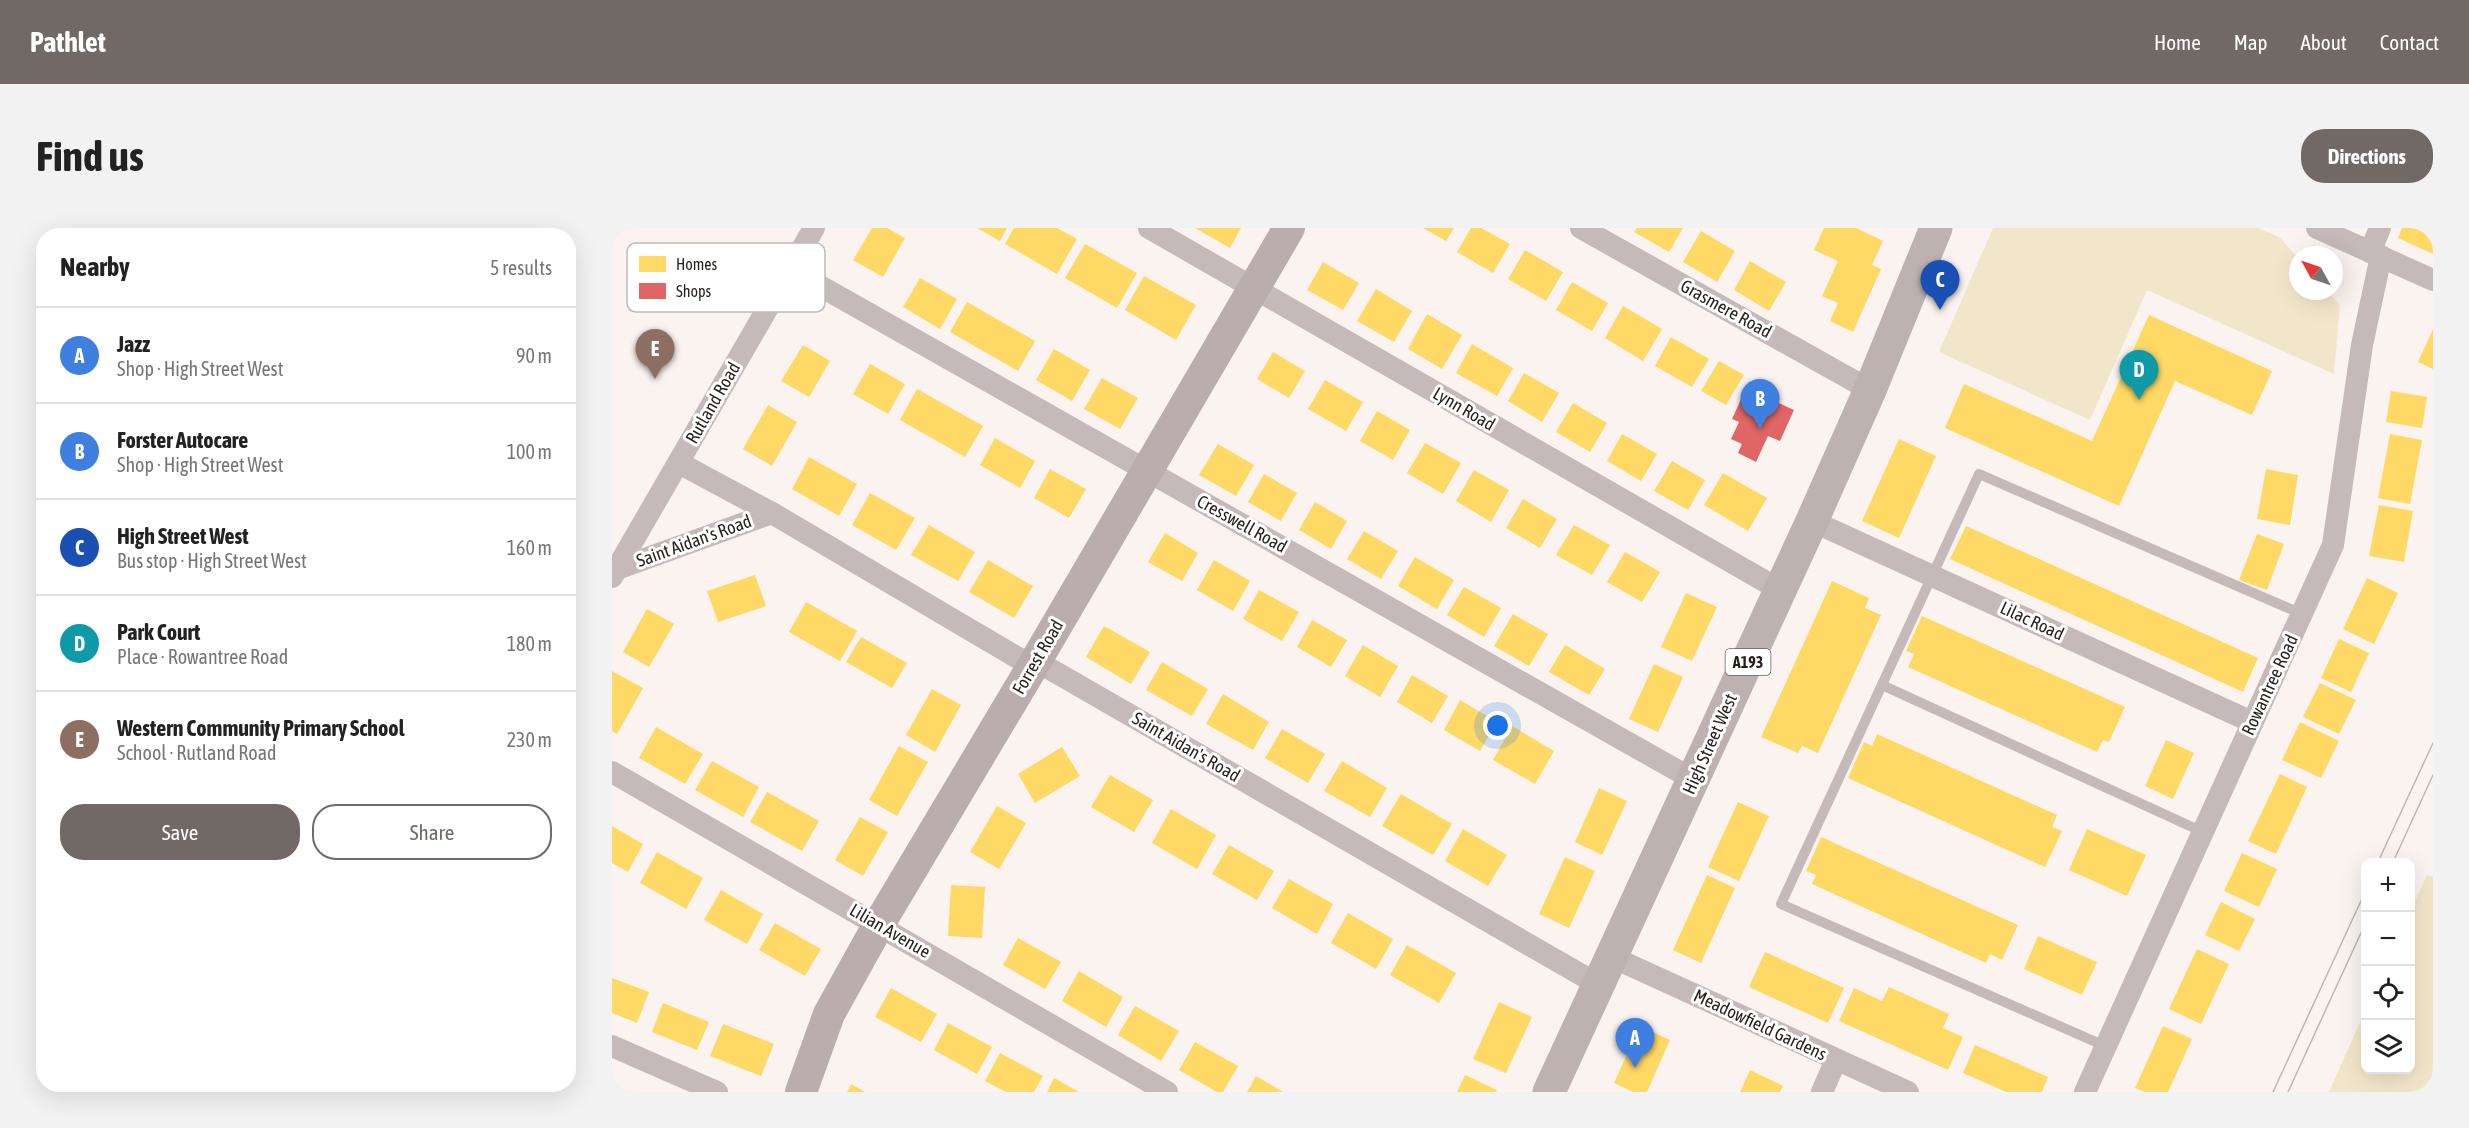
<!DOCTYPE html>
<html lang="en">
<head>
<meta charset="utf-8">
<style>
	:root { --surface:#fff; --page:#f2f2f2; --text:#222; --muted:#767676; --line:#e0e0e0; --accent:#706966 }
	body { margin:0; font-family:"Asap Condensed",sans-serif; background:var(--page); color:var(--text) }
	.controls { position:absolute; right:18px; bottom:18px; display:grid; overflow:hidden; border-radius:12px; box-shadow:0 6px 24px #0002 }
	.controls button { width:54px; height:54px; display:grid; place-items:center; padding:0; border:0; border-bottom:2px solid var(--line); background:var(--surface); color:var(--text); font:30px sans-serif }
	.compass { position:absolute; left:1677px; top:18px; width:54px; height:54px; border-radius:50%; background:var(--surface); box-shadow:0 6px 24px #0002; rotate:310deg }
	.you { position:absolute; left:886px; top:498px; width:21px; height:21px; margin:-15px; border:4px solid #fff; border-radius:50%; background:#1a73e8; box-shadow:0 0 0 9px #1a73e833 }
	.badge { display:grid; place-items:center; width:39px; height:39px; border-radius:50%; background:var(--accent); color:#fff; font-size:20px; font-weight:700 }
	.pin { position:absolute; translate:-50% -50px; filter:drop-shadow(0 2px 3px #0008) }
	.pin::after { content:''; position:absolute; top:32px; width:21px; height:18px; background:inherit; clip-path:polygon(0 0,100% 0,50% 100%) }
	.list { margin:0; padding:0; list-style:none }
	h2 { display:flex; justify-content:space-between; align-items:center; height:78px; margin:0; padding:0 24px; font-size:26px }
	h2 small { font-size:20px; font-weight:400; color:var(--muted) }
	.list li { display:grid; grid-template-columns:39px 1fr auto; gap:18px; align-items:center; box-sizing:border-box; height:96px; padding:0 24px; border-top:2px solid var(--line) }
	.list b { display:block; font-size:22px; white-space:nowrap }
	.list p { margin:0; font-size:20px; white-space:nowrap; color:var(--muted) }
	.list em { font-size:20px; font-style:normal; color:var(--muted) }
	.actions { display:flex; gap:12px; padding:18px 24px }
	.actions a { flex:1; padding:14px 0; border:2px solid var(--accent); border-radius:24px; text-align:center; font-size:21px; color:var(--accent) }
	.actions .main { background:var(--accent); color:#fff }
	.icon { flex:none; width:33px; height:33px; fill:none; stroke:currentColor; stroke-width:2; stroke-linecap:round; stroke-linejoin:round }
	.map { position:relative; flex:none; width:1821px; height:864px; overflow:hidden; border-radius:24px }
	header { display:flex; align-items:center; gap:36px; box-sizing:border-box; height:84px; padding:0 30px; background:var(--accent); color:#fff }
	header strong { font-size:28px }
	nav { display:flex; gap:33px; margin-inline-start:auto; font-size:21px }
	.intro { display:flex; align-items:center; justify-content:space-between; box-sizing:border-box; height:144px; padding:0 36px }
	h1 { margin:0; font-size:42px }
	.button { padding:15px 27px; border-radius:24px; background:var(--accent); color:#fff; font-size:21px; font-weight:700 }
	main { display:flex; gap:36px; padding:0 36px }
	aside { flex:1; background:var(--surface); border-radius:24px; box-shadow:0 6px 24px #0002 }
	.map>svg:first-child { display:block }
	.green { fill:#f2e6ca }
	.homes { fill:#ffd966 }
	.shops { fill:#e06666 }
	.lines { fill:none; stroke-linecap:round; stroke-linejoin:round }
	.lane { stroke:#c5b9ba; stroke-width:10 }
	.street { stroke:#c5b9ba; stroke-width:22 }
	.secondary { stroke:#bbadae; stroke-width:32 }
	.primary { stroke:#beb2b0; stroke-width:33 }
	.tram { stroke:#beb7b4; stroke-width:1.5 }
	.labels { text-anchor:middle; stroke-width:6; stroke-linejoin:round; paint-order:stroke }
	.shield { fill:#fff; stroke:#676260; stroke-width:1.5 }
	.shield-label { font-size:16px; font-weight:bold; fill:#261f1c }
	.street-label { font-size:18px; fill:#261f1c; stroke:#fff }
	.key { fill:#fff; stroke:#bebcbb; stroke-width:1.5 }
	.key-label { font-size:16px; fill:#261f1c }
</style>
</head>
<body>
<header>
<strong>Pathlet</strong>
<nav><a>Home</a><a>Map</a><a>About</a><a>Contact</a></nav>
</header>
<div class="intro"><h1>Find us</h1><a class="button">Directions</a></div>
<main>
<aside>
<h2>Nearby<small>5 results</small></h2>
<ul class="list">
<li><span class="badge" style="background:#3f7fe0">A</span><div><b>Jazz</b><p>Shop · High Street West</p></div><em>90 m</em></li>
<li><span class="badge" style="background:#3f7fe0">B</span><div><b>Forster Autocare</b><p>Shop · High Street West</p></div><em>100 m</em></li>
<li><span class="badge" style="background:#1a4fb4">C</span><div><b>High Street West</b><p>Bus stop · High Street West</p></div><em>160 m</em></li>
<li><span class="badge" style="background:#0f9aa8">D</span><div><b>Park Court</b><p>Place · Rowantree Road</p></div><em>180 m</em></li>
<li><span class="badge" style="background:#8d6e63">E</span><div><b>Western Community Primary School</b><p>School · Rutland Road</p></div><em>230 m</em></li>
</ul>
<div class="actions"><a class="main">Save</a><a>Share</a></div>
</aside>
<div class="map">
<svg width="1821" height="864" viewBox="0 0 1821 864">
	<rect width="100%" height="100%" fill="#faf3f0"/>
	<!-- green -->
	<g class="green">
		<path d="M 1381,0 L 1646,0 L 1667,9 L 1686,30 L 1686,63 L 1715,63 L 1728,77 L 1722,146 L 1535,62 L 1478,192 L 1327,124 Z"/>
		<path d="M 1815,647 L 1821,649 L 1821,864 L 1717,864 L 1753,783 L 1754,842 L 1798,842 L 1799,682 Z"/>
	</g>
	<!-- homes -->
	<g class="homes">
		<path d="M 260,0 L 275,0 L 293,10 L 271,49 L 241,32 Z"/>
		<path d="M 365,0 L 395,0 L 388,13 Z"/>
		<path d="M 402,0 L 445,0 L 465,11 L 445,46 L 393,16 Z"/>
		<path d="M 583,0 L 629,0 L 618,20 Z"/>
		<path d="M 811,0 L 842,0 L 834,13 Z"/>
		<path d="M 859,0 L 869,0 L 898,16 L 881,45 L 845,24 Z"/>
		<path d="M 1025,0 L 1071,0 L 1057,24 L 1022,4 Z"/>
		<path d="M 1212,0 L 1244,0 L 1271,13 L 1260,37 L 1269,41 L 1241,104 L 1218,93 L 1226,75 L 1210,68 L 1226,33 L 1202,22 Z"/>
		<path d="M 1790,0 L 1821,0 L 1821,26 L 1786,10 Z"/>
		<path d="M 1089,3 L 1123,23 L 1105,54 L 1071,34 Z"/>
		<path d="M 473,16 L 525,45 L 505,80 L 453,50 Z"/>
		<path d="M 913,22 L 951,44 L 934,73 L 896,51 Z"/>
		<path d="M 1138,33 L 1174,54 L 1157,83 L 1122,62 Z"/>
		<path d="M 711,34 L 747,55 L 731,82 L 695,62 Z"/>
		<path d="M 532,48 L 584,77 L 564,112 L 513,82 Z"/>
		<path d="M 308,50 L 345,71 L 328,101 L 291,79 Z"/>
		<path d="M 960,54 L 996,75 L 980,103 L 944,82 Z"/>
		<path d="M 764,61 L 800,83 L 782,114 L 745,93 Z"/>
		<path d="M 355,74 L 423,113 L 406,143 L 338,104 Z"/>
		<path d="M 1011,78 L 1050,101 L 1031,133 L 993,110 Z"/>
		<path d="M 815,86 L 850,107 L 830,141 L 796,121 Z"/>
		<path d="M 1537,87 L 1660,143 L 1640,187 L 1563,153 L 1507,278 L 1333,200 L 1352,156 L 1480,213 Z"/>
		<path d="M 1821,101 L 1821,141 L 1806,134 Z"/>
		<path d="M 1059,109 L 1097,131 L 1080,159 L 1043,138 Z"/>
		<path d="M 860,116 L 901,140 L 885,168 L 844,145 Z"/>
		<path d="M 191,117 L 218,133 L 197,169 L 169,153 Z"/>
		<path d="M 442,121 L 478,142 L 460,173 L 424,152 Z"/>
		<path d="M 661,124 L 693,143 L 677,170 L 645,151 Z"/>
		<path d="M 1107,133 L 1132,147 L 1114,177 L 1089,163 Z"/>
		<path d="M 258,136 L 293,156 L 276,186 L 241,166 Z"/>
		<path d="M 912,145 L 947,165 L 930,194 L 896,173 Z"/>
		<path d="M 490,150 L 526,170 L 508,201 L 472,181 Z"/>
		<path d="M 713,152 L 751,174 L 734,203 L 696,181 Z"/>
		<path d="M 305,161 L 371,198 L 353,229 L 288,192 Z"/>
		<path d="M 1779,163 L 1815,169 L 1810,200 L 1774,194 Z"/>
		<path d="M 961,175 L 995,195 L 978,224 L 944,204 Z"/>
		<path d="M 156,177 L 185,194 L 160,238 L 131,221 Z"/>
		<path d="M 765,183 L 798,202 L 781,232 L 748,213 Z"/>
		<path d="M 1010,206 L 1045,226 L 1029,253 L 995,233 Z"/>
		<path d="M 1778,206 L 1810,212 L 1798,276 L 1766,270 Z"/>
		<path d="M 383,210 L 423,233 L 408,260 L 368,237 Z"/>
		<path d="M 1287,211 L 1324,228 L 1287,310 L 1250,293 Z"/>
		<path d="M 813,215 L 849,235 L 831,266 L 795,245 Z"/>
		<path d="M 606,216 L 642,237 L 624,268 L 587,247 Z"/>
		<path d="M 197,229 L 245,256 L 227,288 L 180,261 Z"/>
		<path d="M 1060,233 L 1093,252 L 1076,282 L 1042,263 Z"/>
		<path d="M 438,241 L 474,261 L 457,290 L 422,270 Z"/>
		<path d="M 1654,241 L 1686,247 L 1678,297 L 1645,291 Z"/>
		<path d="M 862,242 L 897,262 L 879,294 L 844,273 Z"/>
		<path d="M 1111,245 L 1155,270 L 1136,303 L 1092,277 Z"/>
		<path d="M 652,246 L 685,265 L 669,293 L 636,274 Z"/>
		<path d="M 258,265 L 303,290 L 284,322 L 240,297 Z"/>
		<path d="M 911,271 L 945,291 L 928,320 L 894,300 Z"/>
		<path d="M 703,274 L 735,293 L 719,321 L 687,302 Z"/>
		<path d="M 1767,277 L 1801,283 L 1792,334 L 1757,328 Z"/>
		<path d="M 317,297 L 363,324 L 346,353 L 299,327 Z"/>
		<path d="M 962,297 L 998,317 L 980,347 L 944,327 Z"/>
		<path d="M 1354,298 L 1646,430 L 1631,464 L 1338,331 Z"/>
		<path d="M 752,303 L 786,323 L 769,351 L 735,331 Z"/>
		<path d="M 553,305 L 586,325 L 570,353 L 536,334 Z"/>
		<path d="M 1645,306 L 1672,316 L 1655,362 L 1627,352 Z"/>
		<path d="M 1013,324 L 1048,344 L 1030,374 L 995,354 Z"/>
		<path d="M 803,329 L 842,352 L 825,381 L 786,358 Z"/>
		<path d="M 376,332 L 421,358 L 402,390 L 357,364 Z"/>
		<path d="M 602,332 L 638,353 L 621,383 L 585,362 Z"/>
		<path d="M 143,347 L 154,378 L 106,394 L 95,363 Z"/>
		<path d="M 1755,350 L 1786,365 L 1762,416 L 1731,401 Z"/>
		<path d="M 1220,353 L 1257,370 L 1253,380 L 1269,387 L 1206,525 L 1190,518 L 1186,525 L 1149,509 Z"/>
		<path d="M 852,359 L 889,380 L 872,409 L 835,387 Z"/>
		<path d="M 647,362 L 687,384 L 670,413 L 631,391 Z"/>
		<path d="M 1074,365 L 1105,379 L 1080,433 L 1049,419 Z"/>
		<path d="M 194,374 L 245,403 L 228,433 L 177,404 Z"/>
		<path d="M 35,381 L 62,396 L 37,439 L 11,424 Z"/>
		<path d="M 901,386 L 936,406 L 917,438 L 882,418 Z"/>
		<path d="M 1310,388 L 1513,479 L 1497,514 L 1491,512 L 1485,524 L 1296,439 L 1302,426 L 1294,423 Z"/>
		<path d="M 700,392 L 735,412 L 719,439 L 685,419 Z"/>
		<path d="M 492,398 L 538,424 L 519,456 L 474,429 Z"/>
		<path d="M 249,409 L 295,435 L 280,460 L 234,434 Z"/>
		<path d="M 1727,411 L 1757,425 L 1739,464 L 1709,450 Z"/>
		<path d="M 751,417 L 786,438 L 768,469 L 733,448 Z"/>
		<path d="M 953,417 L 993,441 L 977,467 L 937,444 Z"/>
		<path d="M 550,434 L 596,461 L 580,488 L 534,462 Z"/>
		<path d="M 1042,436 L 1071,449 L 1046,504 L 1017,491 Z"/>
		<path d="M 0,443 L 31,460 L 5,506 L 0,503 Z"/>
		<path d="M 800,447 L 836,468 L 820,495 L 785,474 Z"/>
		<path d="M 1708,455 L 1744,472 L 1727,506 L 1691,489 Z"/>
		<path d="M 320,461 L 349,477 L 323,524 L 294,507 Z"/>
		<path d="M 611,466 L 657,494 L 641,522 L 594,496 Z"/>
		<path d="M 848,472 L 885,494 L 868,523 L 832,502 Z"/>
		<path d="M 1688,494 L 1727,513 L 1709,550 L 1670,532 Z"/>
		<path d="M 900,498 L 942,523 L 923,556 L 881,532 Z"/>
		<path d="M 44,499 L 91,526 L 73,556 L 27,530 Z"/>
		<path d="M 670,501 L 713,526 L 696,555 L 653,530 Z"/>
		<path d="M 1265,506 L 1445,587 L 1440,599 L 1450,603 L 1433,639 L 1236,550 L 1252,514 L 1260,518 Z"/>
		<path d="M 1554,512 L 1582,525 L 1561,571 L 1533,558 Z"/>
		<path d="M 287,518 L 316,534 L 285,588 L 257,572 Z"/>
		<path d="M 450,519 L 468,548 L 423,575 L 406,546 Z"/>
		<path d="M 100,533 L 147,559 L 131,589 L 83,562 Z"/>
		<path d="M 730,533 L 775,560 L 758,589 L 712,563 Z"/>
		<path d="M 1668,546 L 1695,559 L 1664,626 L 1636,613 Z"/>
		<path d="M 498,547 L 541,572 L 522,604 L 479,579 Z"/>
		<path d="M 987,560 L 1015,573 L 990,627 L 963,614 Z"/>
		<path d="M 155,564 L 207,593 L 190,623 L 138,594 Z"/>
		<path d="M 789,566 L 840,596 L 821,627 L 770,598 Z"/>
		<path d="M 1126,574 L 1157,588 L 1127,653 L 1096,639 Z"/>
		<path d="M 385,578 L 414,595 L 387,641 L 358,624 Z"/>
		<path d="M 559,581 L 604,607 L 585,641 L 540,615 Z"/>
		<path d="M 248,589 L 276,604 L 251,648 L 223,632 Z"/>
		<path d="M 0,598 L 31,616 L 16,644 L 0,635 Z"/>
		<path d="M 851,601 L 895,627 L 876,658 L 833,633 Z"/>
		<path d="M 1475,601 L 1534,627 L 1515,668 L 1457,642 Z"/>
		<path d="M 1209,609 L 1406,697 L 1390,732 L 1378,726 L 1374,735 L 1200,656 L 1204,647 L 1194,643 Z"/>
		<path d="M 617,617 L 662,643 L 645,672 L 600,646 Z"/>
		<path d="M 45,624 L 91,650 L 74,681 L 28,655 Z"/>
		<path d="M 1630,625 L 1665,641 L 1647,679 L 1612,663 Z"/>
		<path d="M 953,629 L 983,643 L 957,700 L 927,686 Z"/>
		<path d="M 1095,647 L 1123,660 L 1089,735 L 1061,722 Z"/>
		<path d="M 677,651 L 721,676 L 705,706 L 660,680 Z"/>
		<path d="M 339,657 L 373,659 L 370,710 L 336,708 Z"/>
		<path d="M 109,662 L 151,686 L 135,716 L 92,692 Z"/>
		<path d="M 1609,674 L 1643,691 L 1627,723 L 1593,707 Z"/>
		<path d="M 736,685 L 781,711 L 764,741 L 719,715 Z"/>
		<path d="M 163,695 L 209,721 L 193,748 L 147,722 Z"/>
		<path d="M 1426,708 L 1485,734 L 1470,767 L 1412,741 Z"/>
		<path d="M 406,710 L 449,734 L 433,761 L 391,737 Z"/>
		<path d="M 795,717 L 844,745 L 827,775 L 778,747 Z"/>
		<path d="M 1585,721 L 1617,736 L 1589,796 L 1557,781 Z"/>
		<path d="M 1153,724 L 1232,760 L 1216,795 L 1137,759 Z"/>
		<path d="M 467,743 L 511,769 L 494,799 L 450,773 Z"/>
		<path d="M 0,750 L 37,764 L 25,795 L 0,785 Z"/>
		<path d="M 1277,759 L 1337,786 L 1331,800 L 1351,809 L 1336,842 L 1227,793 L 1242,760 L 1270,773 Z"/>
		<path d="M 279,760 L 325,786 L 309,814 L 263,789 Z"/>
		<path d="M 887,774 L 920,789 L 894,845 L 861,831 Z"/>
		<path d="M 51,775 L 97,794 L 85,822 L 40,804 Z"/>
		<path d="M 523,778 L 567,803 L 549,833 L 506,807 Z"/>
		<path d="M 336,795 L 380,819 L 365,846 L 322,822 Z"/>
		<path d="M 111,796 L 162,816 L 149,848 L 98,828 Z"/>
		<path d="M 1028,798 L 1058,812 L 1035,864 L 1021,864 L 1002,855 Z"/>
		<path d="M 1551,798 L 1580,811 L 1556,864 L 1533,864 L 1523,860 Z"/>
		<path d="M 583,814 L 626,838 L 611,864 L 605,864 L 567,842 Z"/>
		<path d="M 1363,817 L 1436,849 L 1430,864 L 1394,864 L 1351,845 Z"/>
		<path d="M 388,825 L 431,848 L 422,864 L 394,864 L 373,853 Z"/>
		<path d="M 1138,842 L 1171,858 L 1168,864 L 1128,864 Z"/>
		<path d="M 853,847 L 885,862 L 884,864 L 845,864 Z"/>
		<path d="M 644,848 L 671,864 L 635,864 Z"/>
		<path d="M 442,850 L 467,864 L 435,864 Z"/>
		<path d="M 239,856 L 253,864 L 235,864 Z"/>
	</g>
	<!-- shops -->
	<path class="shops" d="M 1134,160 L 1182,182 L 1168,213 L 1156,208 L 1144,234 L 1126,225 L 1130,216 L 1119,211 L 1127,194 L 1120,191 Z"/>
	<g class="lines">
		<!-- lane -->
		<g class="lane">
			<path d="M 1270,457 L 1591,604"/>
			<path d="M 1493,818 L 1169,676 L 1367,246 L 1690,386"/>
		</g>
		<!-- street -->
		<g class="street">
			<path d="M 537,0 L 1168,362"/>
			<path d="M 969,0 L 1258,162"/>
			<path d="M 1705,0 L 1821,52"/>
			<path d="M 1758,24 L 1768,0"/>
			<path d="M 178,41 L 1082,552"/>
			<path d="M 67,235 L 160,285 L 406,430 L 438,441 L 987,757"/>
			<path d="M 1200,293 L 1640,494"/>
			<path d="M 5,341 L 160,285"/>
			<path d="M 0,349 L 202,0"/>
			<path d="M 0,544 L 555,864"/>
			<path d="M 1000,729 L 1296,864"/>
			<path d="M 0,818 L 105,864"/>
			<path d="M 1210,864 L 1224,832"/>
			<path d="M 1473,864 L 1721,317 L 1750,117 L 1769,28"/>
		</g>
		<!-- secondary -->
		<path class="secondary" d="M 189,864 L 217,786 L 267,696 L 422,436 L 677,0"/>
		<!-- primary -->
		<path class="primary" d="M 937,864 L 1200,293 L 1258,162 L 1324,0"/>
		<!-- tram -->
		<g class="tram">
			<path d="M 1766,634 L 1821,515"/>
			<path d="M 1781,634 L 1821,547"/>
			<path d="M 1661,864 L 1754,662"/>
			<path d="M 1676,864 L 1754,694"/>
		</g>
	</g>
	<g class="labels">
		<!-- shield labels -->
		<rect class="shield" x="1113.5" y="421" width="45" height="26" rx="4.5"/>
		<g class="shield-label">
			<text x="1136" y="440">A193</text>
		</g>
		<!-- street labels -->
		<g class="street-label">
			<text transform="translate(1114 81) rotate(29)" y="6">Grasmere Road</text>
			<text transform="translate(101 175) rotate(-60)" y="6">Rutland Road</text>
			<text transform="translate(852 181) rotate(30)" y="6">Lynn Road</text>
			<text transform="translate(630 296) rotate(29)" y="6">Cresswell Road</text>
			<text transform="translate(82 313) rotate(-20)" y="6">Saint Aidan's Road</text>
			<text transform="translate(1420 393) rotate(25)" y="6">Lilac Road</text>
			<text transform="translate(426 429) rotate(-60)" y="6">Forrest Road</text>
			<text transform="translate(1658 457) rotate(-65)" y="6">Rowantree Road</text>
			<text transform="translate(1098 516) rotate(-66)" y="6">High Street West</text>
			<text transform="translate(574 519) rotate(30)" y="6">Saint Aidan's Road</text>
			<text transform="translate(278 703) rotate(30)" y="6">Lilian Avenue</text>
			<text transform="translate(1148 797) rotate(25)" y="6">Meadowfield Gardens</text>
		</g>
	</g>
	<!-- legend -->
	<rect x="15" y="15" width="198" height="69" rx="9" class="key"/>
	<rect x="27" y="28" width="27" height="16" fill="#ffd966"/>
	<rect x="27" y="55" width="27" height="16" fill="#e06666"/>
	<g class="key-label">
		<text x="64" y="42">Homes</text>
		<text x="64" y="69">Shops</text>
	</g>
</svg>
<div class="controls">
<button>+</button>
<button>−</button>
<button><svg class="icon" aria-label="locate" viewBox="0 0 24 24"><circle cx="12" cy="12" r="6"/><path d="M12 2v4M12 18v4M2 12h4M18 12h4"/></svg></button>
<button><svg class="icon" aria-label="layers" viewBox="0 0 24 24"><path d="M12 4l9 5-9 5-9-5zM3 14l9 5 9-5"/></svg></button>
</div>
<svg class="compass" viewBox="-18 -18 36 36"><path d="M0-13l5 13h-10z" fill="#e53935"/><path d="M0 13l5-13h-10z" fill="#767676"/></svg>
<div class="you"></div>
<div class="pin badge" style="left:1023px;top:840px;background:#3f7fe0">A</div>
<div class="pin badge" style="left:1148px;top:201px;background:#3f7fe0">B</div>
<div class="pin badge" style="left:1328px;top:82px;background:#1a4fb4">C</div>
<div class="pin badge" style="left:1527px;top:172px;background:#0f9aa8">D</div>
<div class="pin badge" style="left:43px;top:151px;background:#8d6e63">E</div>
</div>
</main>
</body>
</html>
